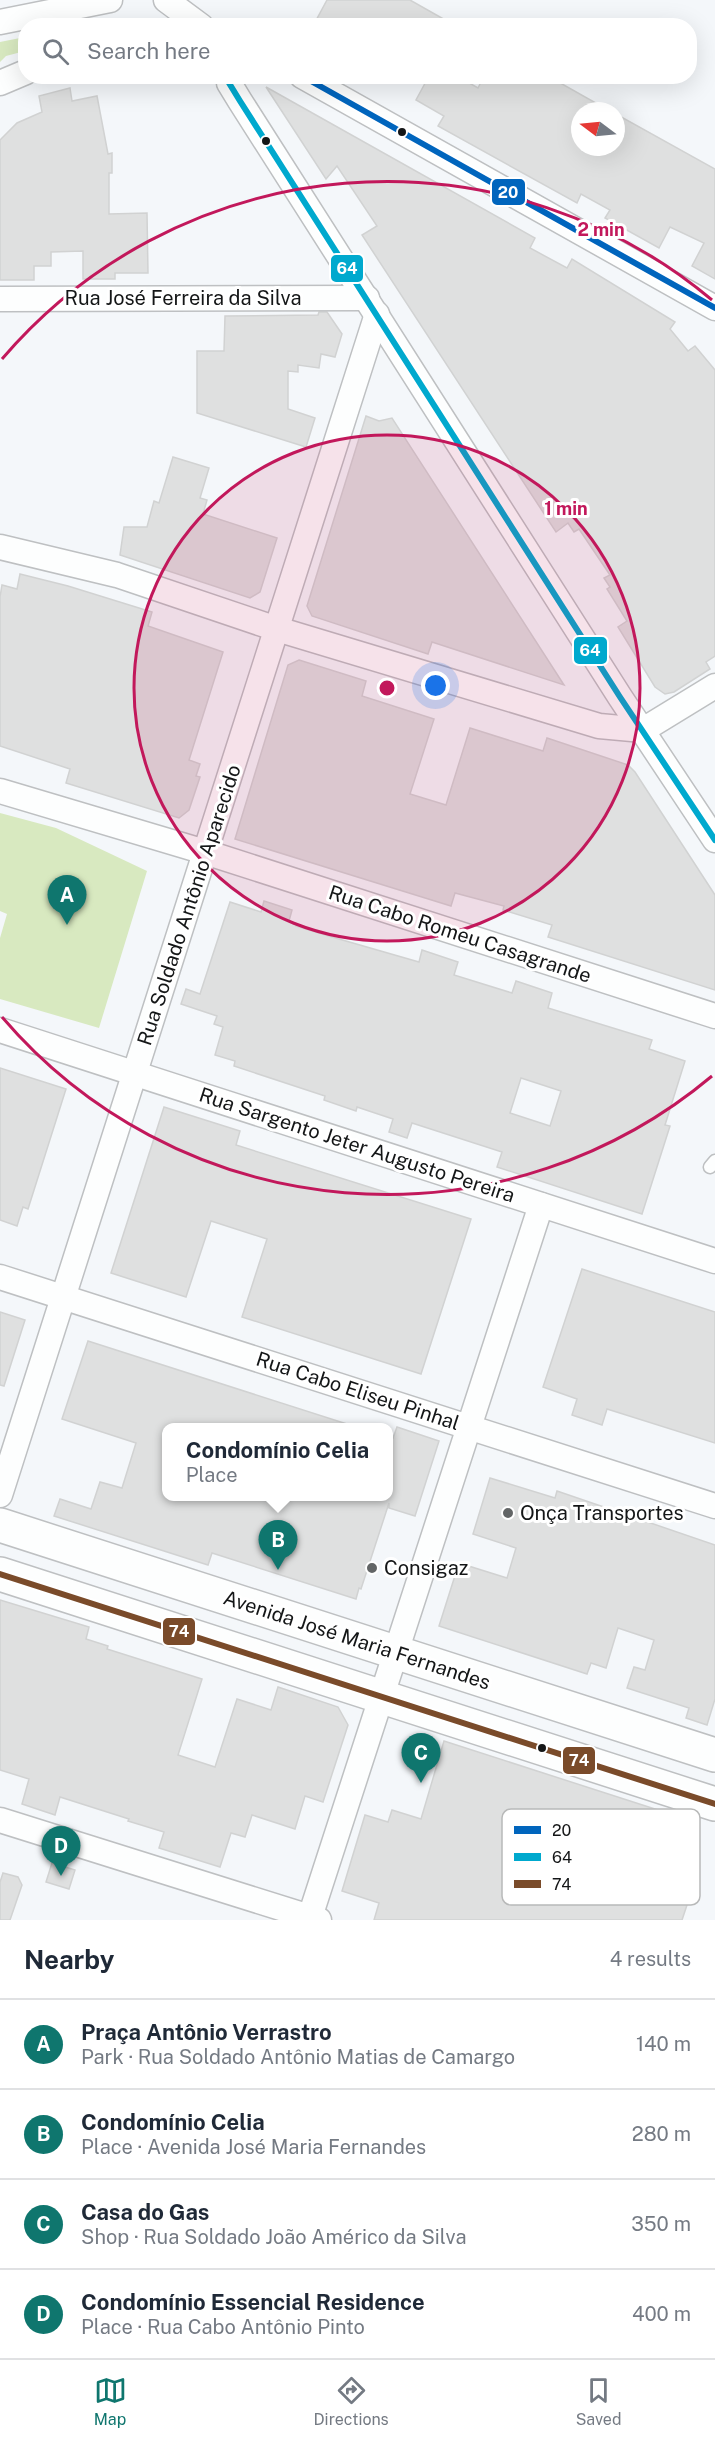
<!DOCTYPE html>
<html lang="en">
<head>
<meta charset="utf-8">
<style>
	:root { --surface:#fff; --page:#f6f6f7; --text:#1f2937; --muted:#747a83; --line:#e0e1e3; --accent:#0f766e }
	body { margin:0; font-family:"Public Sans",sans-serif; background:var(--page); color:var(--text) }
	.compass { position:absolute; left:571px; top:102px; width:54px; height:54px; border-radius:50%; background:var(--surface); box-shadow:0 6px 24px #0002; rotate:286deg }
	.you { position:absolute; left:436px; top:686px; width:21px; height:21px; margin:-15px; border:4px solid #fff; border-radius:50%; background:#1a73e8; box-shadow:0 0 0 9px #1a73e833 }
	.badge { display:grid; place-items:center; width:39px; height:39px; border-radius:50%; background:var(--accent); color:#fff; font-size:20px; font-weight:700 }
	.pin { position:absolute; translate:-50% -50px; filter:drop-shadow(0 2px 3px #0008) }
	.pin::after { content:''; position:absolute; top:32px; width:21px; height:18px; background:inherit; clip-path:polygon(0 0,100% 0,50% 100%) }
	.popup { position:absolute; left:162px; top:1423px; width:231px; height:78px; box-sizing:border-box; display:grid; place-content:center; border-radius:12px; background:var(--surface); filter:drop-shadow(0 2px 4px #0005); font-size:20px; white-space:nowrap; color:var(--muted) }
	.popup b { font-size:22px; color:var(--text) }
	.popup::after { content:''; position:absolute; left:50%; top:100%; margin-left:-12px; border:12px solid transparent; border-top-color:var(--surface) }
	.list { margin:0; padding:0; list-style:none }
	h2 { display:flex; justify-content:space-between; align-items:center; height:78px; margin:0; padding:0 24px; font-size:26px }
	h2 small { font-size:20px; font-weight:400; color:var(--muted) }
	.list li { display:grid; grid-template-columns:39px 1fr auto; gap:18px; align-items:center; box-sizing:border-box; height:90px; padding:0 24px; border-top:2px solid var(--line) }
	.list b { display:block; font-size:22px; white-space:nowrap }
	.list p { margin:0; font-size:20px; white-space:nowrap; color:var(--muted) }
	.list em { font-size:20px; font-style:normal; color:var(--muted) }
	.icon { flex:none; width:33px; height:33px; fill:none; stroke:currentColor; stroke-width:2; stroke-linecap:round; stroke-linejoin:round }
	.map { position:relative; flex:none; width:715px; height:1920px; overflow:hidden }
	.search { position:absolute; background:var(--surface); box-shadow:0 6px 24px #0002; left:18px; right:18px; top:18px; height:66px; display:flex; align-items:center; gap:15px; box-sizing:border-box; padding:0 21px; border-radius:24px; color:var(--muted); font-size:22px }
	.sheet { height:438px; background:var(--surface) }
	nav { display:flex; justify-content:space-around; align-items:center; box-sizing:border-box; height:84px; border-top:2px solid var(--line); background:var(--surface); font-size:16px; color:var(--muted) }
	nav a { display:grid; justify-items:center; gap:3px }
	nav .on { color:var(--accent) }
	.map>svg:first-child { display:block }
	.green { fill:#d8e9c0 }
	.building { fill:#dfe0e0; stroke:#d1d2d2; stroke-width:1.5; fill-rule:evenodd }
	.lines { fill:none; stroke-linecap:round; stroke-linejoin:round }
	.service-casing { stroke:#bec0c2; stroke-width:15 }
	.minor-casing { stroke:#bec0c2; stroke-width:27 }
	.secondary-casing { stroke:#bec0c2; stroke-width:36 }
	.service { stroke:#fdfefe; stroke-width:12 }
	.minor { stroke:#fdfefe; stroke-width:24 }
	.secondary { stroke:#fdfefe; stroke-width:33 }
	.bus-1-casing { stroke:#fff; stroke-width:10 }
	.bus-2-casing { stroke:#fff; stroke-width:10 }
	.bus-3-casing { stroke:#fff; stroke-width:10 }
	.bus-1 { stroke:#0065bd; stroke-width:6 }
	.bus-2 { stroke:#00a9ce; stroke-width:6 }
	.bus-3 { stroke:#7a4b2a; stroke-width:6 }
	.ring { fill:none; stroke:#c2185b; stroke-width:3 }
	.bus-dot { fill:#141617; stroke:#fff; stroke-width:2 }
	.poi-dot { fill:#626566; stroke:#fff; stroke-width:2 }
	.labels { text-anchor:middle; stroke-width:6; stroke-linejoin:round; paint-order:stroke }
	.street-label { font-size:20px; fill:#141617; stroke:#fff }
	.poi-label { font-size:20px; fill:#141617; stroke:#fff; text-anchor:start }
	.key { fill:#fff; stroke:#b8b9b9; stroke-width:1.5 }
	.key-label { font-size:16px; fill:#141617 }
	.centre { fill:#c2185b; stroke:#fff; stroke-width:3 }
	.ring-label { font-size:18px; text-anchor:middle; font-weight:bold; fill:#c2185b; stroke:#fff; stroke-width:6; stroke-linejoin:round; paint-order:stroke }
	.line-badge { stroke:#fff; stroke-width:2 }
	.badge-label { font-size:16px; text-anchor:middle; font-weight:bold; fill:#fff }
</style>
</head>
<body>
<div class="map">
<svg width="715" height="1920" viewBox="0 0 715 1920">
	<rect width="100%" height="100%" fill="#f4f7fa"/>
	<!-- green -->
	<g class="green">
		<path d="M 25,37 L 25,51 L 6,56 L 0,62 L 0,42 Z"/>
		<path d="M 0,813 L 56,828 L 147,871 L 99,1028 L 0,999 L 0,938 L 7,914 L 0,911 Z"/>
	</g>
	<!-- building -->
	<g class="building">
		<path d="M 327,0 L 410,0 L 456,26 L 313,26 Z"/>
		<path d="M 429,76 L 457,76 L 478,88 L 484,76 L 548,76 L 610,111 L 580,111 L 580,147 L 616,147 L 616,114 L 715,169 L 715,279 L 692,266 L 704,243 L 670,227 L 659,248 L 605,218 L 610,210 L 581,194 L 577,203 L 438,126 L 444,116 L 416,100 Z"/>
		<path d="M 266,87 L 535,238 L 530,248 L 567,268 L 572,259 L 675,322 L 670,329 L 688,351 L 695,346 L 715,370 L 715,656 L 706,662 L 710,669 L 674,692 L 665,694 L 655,687 L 618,627 L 627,621 L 607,589 L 610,587 L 604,578 L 610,575 L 579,529 L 574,532 L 568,523 L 556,532 L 362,235 L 377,226 L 337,166 L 326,179 Z"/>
		<path d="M 70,88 L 72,101 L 97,96 L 108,154 L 112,153 L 112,173 L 109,173 L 109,214 L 147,213 L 148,273 L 115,273 L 115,279 L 83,279 L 83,251 L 51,252 L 51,266 L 34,266 L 34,280 L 0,280 L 0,140 L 17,123 L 42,112 L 39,96 Z"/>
		<path d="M 319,312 L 327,312 L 342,334 L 335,357 L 321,354 L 319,368 L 298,365 L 298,372 L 288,371 L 288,409 L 315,418 L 306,447 L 197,413 L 197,351 L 224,351 L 225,316 L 318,315 Z"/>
		<path d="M 366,416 L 379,421 L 392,418 L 564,685 L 432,642 L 428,654 L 312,616 L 307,606 Z"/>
		<path d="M 173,457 L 209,468 L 200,498 L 207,500 L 203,514 L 277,538 L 260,592 L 250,598 L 120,555 L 124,527 L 147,527 L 154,501 L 159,503 Z"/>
		<path d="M 20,574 L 68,586 L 152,612 L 148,626 L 223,652 L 189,760 L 200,764 L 196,776 L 200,777 L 189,810 L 179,818 L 66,783 L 70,769 L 0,746 L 0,597 L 2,585 L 17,589 Z"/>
		<path d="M 299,660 L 366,681 L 362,696 L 434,719 L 410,794 L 446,805 L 470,728 L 543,751 L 547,738 L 628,765 L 635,772 L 715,895 L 715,990 L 548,937 L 552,925 L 503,910 L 504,906 L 455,893 L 451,906 L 235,839 L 288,665 Z"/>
		<path d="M 264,901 L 292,910 L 289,921 L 297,924 L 296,926 L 332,937 L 419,962 L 422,950 L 458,962 L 454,975 L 512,993 L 516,981 L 552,993 L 548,1008 L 652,1040 L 649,1049 L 685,1061 L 665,1125 L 670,1126 L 642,1214 L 497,1167 L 502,1152 L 412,1123 L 407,1138 L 389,1132 L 393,1119 L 357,1107 L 356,1111 L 324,1100 L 325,1096 L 234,1066 L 235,1061 L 215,1055 L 223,1027 L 214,1024 L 217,1016 L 181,1004 L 186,989 L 200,994 L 230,902 L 261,912 ZM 521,1078 L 561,1091 L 550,1126 L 510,1113 Z"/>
		<path d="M 0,1068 L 66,1089 L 28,1209 L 23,1207 L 17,1226 L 0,1220 Z"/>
		<path d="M 164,1107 L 240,1131 L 236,1145 L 471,1219 L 421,1374 L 242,1317 L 267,1239 L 211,1221 L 186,1297 L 111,1273 Z"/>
		<path d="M 582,1269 L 715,1312 L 715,1443 L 607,1409 L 602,1425 L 572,1415 L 577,1399 L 543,1387 Z"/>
		<path d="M 0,1312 L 25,1320 L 4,1386 L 0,1385 Z"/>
		<path d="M 88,1341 L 347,1424 L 346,1428 L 167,1428 L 167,1497 L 389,1497 L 389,1437 L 393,1438 L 397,1427 L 439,1441 L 415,1516 L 389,1508 L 389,1503 L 361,1589 L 359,1588 L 356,1599 L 212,1553 L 208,1565 L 54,1516 L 60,1499 L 91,1509 L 100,1482 L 122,1488 L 136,1443 L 62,1419 Z"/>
		<path d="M 490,1478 L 555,1498 L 557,1491 L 715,1545 L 715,1699 L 707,1725 L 686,1718 L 689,1708 L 627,1688 L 634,1667 L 645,1670 L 654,1640 L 618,1628 L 606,1668 L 591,1663 L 587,1674 L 439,1626 L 459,1563 L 507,1578 L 516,1548 L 473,1534 Z"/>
		<path d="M 0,1600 L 89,1627 L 86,1639 L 108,1646 L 107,1649 L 202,1679 L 178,1755 L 215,1767 L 237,1699 L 271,1710 L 278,1687 L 338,1707 L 348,1725 L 323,1802 L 305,1796 L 295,1829 L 252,1815 L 245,1837 L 231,1833 L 220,1867 L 159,1848 L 164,1832 L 128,1821 L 129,1819 L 60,1797 L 55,1815 L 22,1804 L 29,1779 L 0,1770 Z"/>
		<path d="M 444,1741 L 658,1810 L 655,1817 L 674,1823 L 654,1885 L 690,1896 L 682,1920 L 374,1920 L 379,1903 L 342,1891 L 365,1815 L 388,1822 L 392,1810 L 421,1819 Z"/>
		<path d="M 52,1863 L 75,1870 L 69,1889 L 46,1882 Z"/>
		<path d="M 3,1873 L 18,1877 L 22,1885 L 10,1920 L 0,1920 L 0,1882 Z"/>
	</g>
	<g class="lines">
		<!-- service casing -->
		<g class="service-casing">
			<path id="service" d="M 710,1167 L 715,1161"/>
		</g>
		<!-- minor casing -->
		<g class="minor-casing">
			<g id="minor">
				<path d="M 166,0 L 201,26"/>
				<path d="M 0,22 L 110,0"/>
				<path d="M 229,76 L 229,83 L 240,101 L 620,697 L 715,840"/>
				<path d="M 302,76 L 715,308"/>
				<path d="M 0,83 L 26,72"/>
				<path d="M 0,299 L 367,298"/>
				<path d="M 0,547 L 117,575 L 277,629 L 599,726 L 643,730"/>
				<path d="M 643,730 L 715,686"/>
				<path d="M 0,791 L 205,852 L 715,1016"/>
				<path d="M 0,1030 L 715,1261"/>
				<path d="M 0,1277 L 715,1506"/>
				<path d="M 0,1495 L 377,314"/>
				<path d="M 0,1820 L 319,1920"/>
				<path d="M 309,1920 L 541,1205"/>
			</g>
		</g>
		<!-- secondary casing -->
		<g class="secondary-casing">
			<g id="secondary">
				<path d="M 0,1525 L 715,1755"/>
				<path d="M 0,1574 L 715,1804"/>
			</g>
		</g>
		<!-- service -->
		<use href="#service" class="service"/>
		<!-- minor -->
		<use href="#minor" class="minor"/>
		<!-- secondary -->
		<use href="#secondary" class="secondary"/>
		<!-- bus-1 casing -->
		<g class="bus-1-casing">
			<path id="bus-1" d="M 302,76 L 715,308"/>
		</g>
		<!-- bus-2 casing -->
		<g class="bus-2-casing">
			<path id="bus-2" d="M 229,76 L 229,83 L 240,101 L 620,697 L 715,840"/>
		</g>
		<!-- bus-3 casing -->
		<g class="bus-3-casing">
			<path id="bus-3" d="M 0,1574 L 715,1804"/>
		</g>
		<!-- bus-1 -->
		<use href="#bus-1" class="bus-1"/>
		<!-- bus-2 -->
		<use href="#bus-2" class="bus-2"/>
		<!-- bus-3 -->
		<use href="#bus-3" class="bus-3"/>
	</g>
	<!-- distance rings -->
	<circle cx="387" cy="688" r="253" fill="#c2185b" fill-opacity=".12"/>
	<g class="ring">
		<circle cx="387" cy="688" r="253"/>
		<path d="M712 1076A506 506 0 0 1 2 1017M2 359A506 506 0 0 1 712 300"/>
	</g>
	<!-- markers -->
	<g class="bus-dot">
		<circle cx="402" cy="132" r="5"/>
		<circle cx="266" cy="141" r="5"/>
		<circle cx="542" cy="1748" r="5"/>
	</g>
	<g class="poi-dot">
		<circle cx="508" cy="1513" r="6"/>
		<circle cx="372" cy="1568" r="6"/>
	</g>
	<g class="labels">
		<!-- street labels -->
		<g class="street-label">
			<text x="183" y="305">Rua José Ferreira da Silva</text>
			<text transform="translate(189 905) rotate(-72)" y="7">Rua Soldado Antônio Aparecido</text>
			<text transform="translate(460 934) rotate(18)" y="7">Rua Cabo Romeu Casagrande</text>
			<text transform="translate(357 1145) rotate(18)" y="7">Rua Sargento Jeter Augusto Pereira</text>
			<text transform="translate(358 1391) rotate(18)" y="7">Rua Cabo Eliseu Pinhal</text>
			<text transform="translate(357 1640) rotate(18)" y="7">Avenida José Maria Fernandes</text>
		</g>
		<!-- poi labels -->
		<g class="poi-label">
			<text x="520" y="1520">Onça Transportes</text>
			<text x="384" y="1575">Consigaz</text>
		</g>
	</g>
	<!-- legend -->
	<rect x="502" y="1809" width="198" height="96" rx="9" class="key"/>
	<rect x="514" y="1826" width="27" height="8" fill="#0065bd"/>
	<rect x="514" y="1853" width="27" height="8" fill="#00a9ce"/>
	<rect x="514" y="1880" width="27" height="8" fill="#7a4b2a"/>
	<g class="key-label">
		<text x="552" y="1836">20</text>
		<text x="552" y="1863">64</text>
		<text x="552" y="1890">74</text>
	</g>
	<circle cx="387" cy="688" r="9" class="centre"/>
	<g class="ring-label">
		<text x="601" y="236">2 min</text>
		<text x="566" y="515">1 min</text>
	</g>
	<g class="line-badge">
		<rect x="491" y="178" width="35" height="28" rx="6" fill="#0065bd"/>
		<rect x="330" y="254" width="34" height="29" rx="6" fill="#00a9ce"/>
		<rect x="573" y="636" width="35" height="29" rx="6" fill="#00a9ce"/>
		<rect x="162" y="1617" width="34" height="29" rx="6" fill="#7a4b2a"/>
		<rect x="562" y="1746" width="34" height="29" rx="6" fill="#7a4b2a"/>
	</g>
	<g class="badge-label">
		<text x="508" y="198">20</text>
		<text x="347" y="274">64</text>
		<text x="590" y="656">64</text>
		<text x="179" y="1637">74</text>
		<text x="579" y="1766">74</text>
	</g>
</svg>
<svg class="compass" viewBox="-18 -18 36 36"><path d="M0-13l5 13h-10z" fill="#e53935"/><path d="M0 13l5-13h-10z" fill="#747a83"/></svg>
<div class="you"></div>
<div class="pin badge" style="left:67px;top:925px">A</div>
<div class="pin badge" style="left:278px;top:1570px">B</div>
<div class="popup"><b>Condomínio Celia</b>Place</div>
<div class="pin badge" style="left:421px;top:1783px">C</div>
<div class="pin badge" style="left:61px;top:1876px">D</div>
<div class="search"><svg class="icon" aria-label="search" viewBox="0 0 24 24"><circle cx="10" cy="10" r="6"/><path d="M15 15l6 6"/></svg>Search here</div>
</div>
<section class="sheet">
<h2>Nearby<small>4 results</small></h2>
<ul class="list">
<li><span class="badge">A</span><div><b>Praça Antônio Verrastro</b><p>Park · Rua Soldado Antônio Matias de Camargo</p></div><em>140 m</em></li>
<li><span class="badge">B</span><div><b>Condomínio Celia</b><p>Place · Avenida José Maria Fernandes</p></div><em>280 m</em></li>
<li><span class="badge">C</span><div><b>Casa do Gas</b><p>Shop · Rua Soldado João Américo da Silva</p></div><em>350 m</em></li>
<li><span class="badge">D</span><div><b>Condomínio Essencial Residence</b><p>Place · Rua Cabo Antônio Pinto</p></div><em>400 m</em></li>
</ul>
</section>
<nav>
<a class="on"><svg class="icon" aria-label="map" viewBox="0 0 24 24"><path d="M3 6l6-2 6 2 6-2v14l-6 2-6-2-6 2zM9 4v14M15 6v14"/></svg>Map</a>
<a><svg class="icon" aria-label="directions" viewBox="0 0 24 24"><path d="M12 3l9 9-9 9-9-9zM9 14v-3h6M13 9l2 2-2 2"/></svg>Directions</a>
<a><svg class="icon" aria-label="saved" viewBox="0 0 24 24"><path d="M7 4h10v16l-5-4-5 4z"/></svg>Saved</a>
</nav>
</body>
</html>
